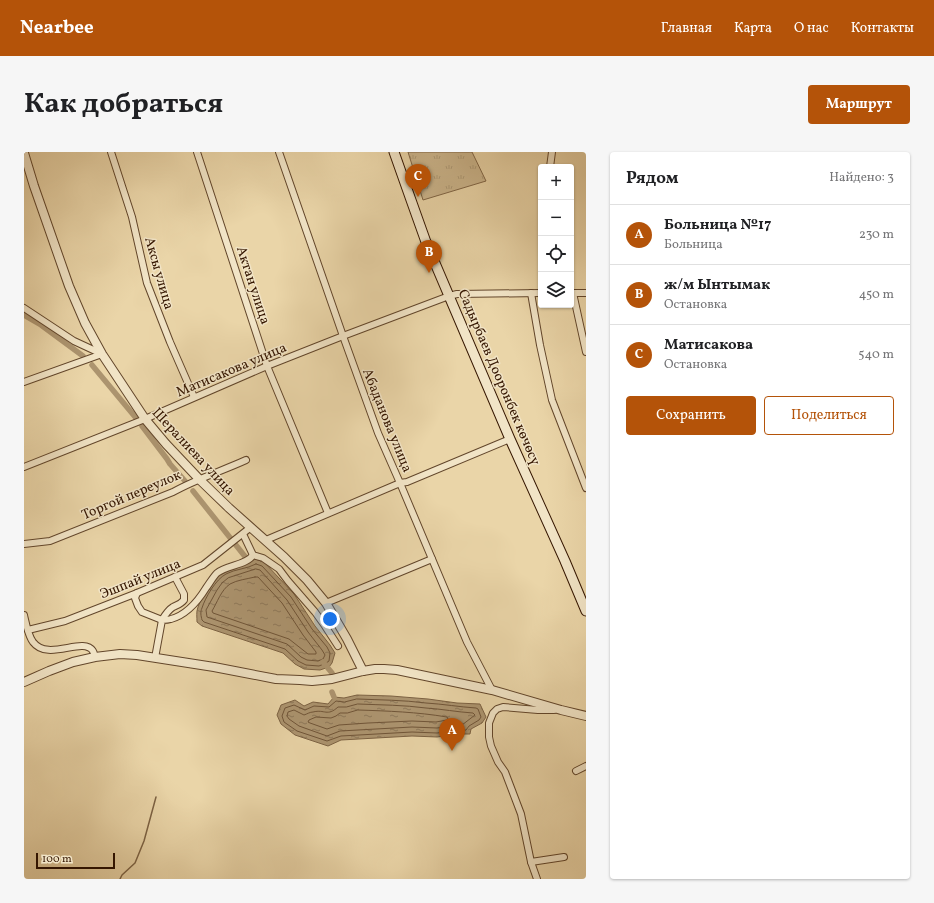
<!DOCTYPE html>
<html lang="ru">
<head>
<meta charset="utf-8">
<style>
	:root { --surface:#fff; --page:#f6f6f6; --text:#202124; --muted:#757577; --line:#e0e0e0; --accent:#b45309 }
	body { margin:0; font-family:Vollkorn,serif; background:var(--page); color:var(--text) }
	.controls { position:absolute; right:12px; top:12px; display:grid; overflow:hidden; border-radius:4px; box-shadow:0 1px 3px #0004 }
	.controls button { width:36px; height:36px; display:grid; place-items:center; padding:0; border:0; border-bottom:1px solid var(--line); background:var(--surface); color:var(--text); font:20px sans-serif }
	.scale { position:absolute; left:12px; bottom:10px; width:79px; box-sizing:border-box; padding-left:4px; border:2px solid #351601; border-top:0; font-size:11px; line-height:14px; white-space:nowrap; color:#351601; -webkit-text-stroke:3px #f1e4c6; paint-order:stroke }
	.you { position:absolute; left:306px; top:467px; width:14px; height:14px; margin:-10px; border:3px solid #fff; border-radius:50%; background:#1a73e8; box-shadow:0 0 0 6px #1a73e833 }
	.badge { display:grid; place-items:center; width:26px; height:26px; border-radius:50%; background:var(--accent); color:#fff; font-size:13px; font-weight:700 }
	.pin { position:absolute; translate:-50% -33px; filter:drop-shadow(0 1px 2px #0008) }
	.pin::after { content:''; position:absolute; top:21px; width:14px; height:12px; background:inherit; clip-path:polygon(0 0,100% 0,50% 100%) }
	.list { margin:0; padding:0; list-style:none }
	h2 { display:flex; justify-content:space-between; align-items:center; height:52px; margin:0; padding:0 16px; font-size:17px }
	h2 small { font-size:13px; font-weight:400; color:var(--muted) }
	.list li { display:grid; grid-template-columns:26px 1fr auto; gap:12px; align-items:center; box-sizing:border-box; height:60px; padding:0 16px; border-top:1px solid var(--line) }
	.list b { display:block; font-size:15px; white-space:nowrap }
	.list p { margin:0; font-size:13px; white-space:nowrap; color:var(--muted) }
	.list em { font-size:13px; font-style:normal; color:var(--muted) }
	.actions { display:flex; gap:8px; padding:12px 16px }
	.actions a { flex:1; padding:9px 0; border:1px solid var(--accent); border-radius:4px; text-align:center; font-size:14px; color:var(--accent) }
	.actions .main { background:var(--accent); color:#fff }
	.icon { flex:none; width:22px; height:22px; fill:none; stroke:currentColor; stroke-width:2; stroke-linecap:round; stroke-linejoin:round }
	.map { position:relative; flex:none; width:562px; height:727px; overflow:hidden; border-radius:4px }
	header { display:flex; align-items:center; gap:24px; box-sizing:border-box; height:56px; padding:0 20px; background:var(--accent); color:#fff }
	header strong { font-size:19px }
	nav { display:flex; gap:22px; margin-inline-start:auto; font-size:14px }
	.intro { display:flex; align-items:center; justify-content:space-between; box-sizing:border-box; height:96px; padding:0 24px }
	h1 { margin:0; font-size:28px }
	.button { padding:10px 18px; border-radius:4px; background:var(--accent); color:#fff; font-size:14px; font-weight:700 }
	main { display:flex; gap:24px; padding:0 24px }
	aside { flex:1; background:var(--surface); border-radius:4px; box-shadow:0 1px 3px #0004 }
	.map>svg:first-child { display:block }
	.grass { fill:url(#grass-tufts); stroke:#806646 }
	.water { fill:url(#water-ripples); stroke:#7c6243 }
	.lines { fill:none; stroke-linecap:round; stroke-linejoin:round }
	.shore { stroke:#705538; stroke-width:1 }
	.stream { stroke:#7c6243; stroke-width:1.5 }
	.canal { stroke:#ac946f; stroke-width:5.5 }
	.minor-casing { stroke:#62462b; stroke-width:8 }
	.tertiary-casing { stroke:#62462b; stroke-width:10 }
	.secondary-casing { stroke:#351601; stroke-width:11 }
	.minor { stroke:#f1e4c6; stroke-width:6 }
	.tertiary { stroke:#f1e4c6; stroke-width:8 }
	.secondary { stroke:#f1e4c6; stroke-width:9 }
	.labels { text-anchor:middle; stroke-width:3; stroke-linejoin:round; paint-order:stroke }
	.street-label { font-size:14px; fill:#351601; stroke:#f1e4c6 }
</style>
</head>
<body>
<header>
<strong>Nearbee</strong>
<nav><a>Главная</a><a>Карта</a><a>О нас</a><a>Контакты</a></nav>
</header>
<div class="intro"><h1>Как добраться</h1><a class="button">Маршрут</a></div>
<main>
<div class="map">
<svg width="562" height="727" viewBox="0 0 562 727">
	<defs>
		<pattern id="grass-tufts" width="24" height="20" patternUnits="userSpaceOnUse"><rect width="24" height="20" fill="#cbb58c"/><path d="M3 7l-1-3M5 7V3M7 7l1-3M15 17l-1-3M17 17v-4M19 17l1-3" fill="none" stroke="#af9b77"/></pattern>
		<pattern id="water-ripples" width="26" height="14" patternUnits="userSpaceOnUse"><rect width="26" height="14" fill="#ac946f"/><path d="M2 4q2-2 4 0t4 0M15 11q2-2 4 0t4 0" fill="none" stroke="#8d7859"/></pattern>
	</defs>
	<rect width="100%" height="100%" fill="#ead5a8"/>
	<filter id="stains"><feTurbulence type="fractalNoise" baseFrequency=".005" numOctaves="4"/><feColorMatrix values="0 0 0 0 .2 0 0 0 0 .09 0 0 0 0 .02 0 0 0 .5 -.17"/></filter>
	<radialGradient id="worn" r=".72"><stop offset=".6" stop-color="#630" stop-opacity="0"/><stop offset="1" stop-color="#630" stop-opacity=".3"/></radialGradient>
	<!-- grass -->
	<path class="grass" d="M 384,0 L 448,0 L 462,29 L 399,48 Z"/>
	<!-- water -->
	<g class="water">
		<path d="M 231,407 L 240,410 L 270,442 L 291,474 L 306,493 L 311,501 L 308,511 L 305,515 L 296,518 L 280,517 L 271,512 L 259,501 L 178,474 L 173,470 C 173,465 172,460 174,455 C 178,444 189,425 199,419 C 209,413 222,413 231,407 Z"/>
		<path d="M 333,543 L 367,544 L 404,547 L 433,551 L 456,552 L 462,565 L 458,571 L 447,577 L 446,582 L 435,582 L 413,585 L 388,584 L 317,588 L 304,594 L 271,583 L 257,572 L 253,563 L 257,553 L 271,548 L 280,554 L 289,550 L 304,552 L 310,545 L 320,546 Z"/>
	</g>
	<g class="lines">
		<!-- shore -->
		<g class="shore">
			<path d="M 232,412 L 238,414 L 267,445 L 288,477 L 303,495 L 306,501 L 305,509 L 302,511 L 295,514 L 282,513 L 274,509 L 261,497 L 180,470 L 178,468 C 177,464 176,460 178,456 C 181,446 192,427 202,422 C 211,417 223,417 232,412 Z"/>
			<path d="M 232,417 L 236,418 L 263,448 L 284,480 L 298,498 L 301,503 L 299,507 L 294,509 L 283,508 L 277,505 L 263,492 L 183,465 L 182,458 L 193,438 L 198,431 L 204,426 Z"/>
			<path d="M 231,425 L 234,425 L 258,451 L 279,483 L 292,500 L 292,502 L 284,502 L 265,487 L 189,461 L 188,459 C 193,451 197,438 206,432 C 213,428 223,427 231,425 Z"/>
			<path d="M 333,547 C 356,548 379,548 402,551 C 419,552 436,555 452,556 L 454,557 L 457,565 L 455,568 L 445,574 L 442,578 L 413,581 L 388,580 L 317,584 L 303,589 L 273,579 L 260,570 L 258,564 L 261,556 L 270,553 L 281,558 L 290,554 L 305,555 L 312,549 L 320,550 Z"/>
			<path d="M 334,552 C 357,553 380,553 402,556 C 418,557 433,560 449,561 L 451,563 L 438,573 L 413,576 L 388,575 L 316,579 L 303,584 L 275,574 L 265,567 L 263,564 L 264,560 L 270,558 L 280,563 C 283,562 286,560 289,560 C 301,557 303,565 314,555 L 322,555 Z"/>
			<path d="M 334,558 C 364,559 393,560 423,565 L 424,567 L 423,568 L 412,570 L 388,569 L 344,571 L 315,573 L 303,577 L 286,571 L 284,570 L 285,568 L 292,565 L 307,566 L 312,564 L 316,561 L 323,561 Z"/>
		</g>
		<!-- stream -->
		<path class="stream" d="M 96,727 L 98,723 L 111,711 L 120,689 L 132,645"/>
		<!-- canal -->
		<g class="canal">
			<path d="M 0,163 L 17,173 L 59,204"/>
			<path d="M 68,213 L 112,266"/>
			<path d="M 118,274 L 143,307 L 146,312 L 161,329"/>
			<path d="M 169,339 L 223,407"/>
			<path d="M 299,510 L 308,521"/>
			<path d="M 308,540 L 310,545"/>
		</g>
		<!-- minor casing -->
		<g class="minor-casing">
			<g id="minor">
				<path d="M 87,0 L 108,65 L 123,131 L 146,190 L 170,245"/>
				<path d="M 173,0 L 243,214 L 304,361"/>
				<path d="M 255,0 L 319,184 L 354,281 L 376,331 L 443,490 L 468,538"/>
				<path d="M 526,15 L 528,0"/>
				<path d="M 507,141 L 516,193 L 528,248 L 562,336"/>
				<path d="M 547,141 L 562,141"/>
				<path d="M 549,141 L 562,200"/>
				<path d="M 0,156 L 50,189 L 78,202"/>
				<path d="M 0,230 L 78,202"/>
				<path d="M 0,315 L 121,267 L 243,214 L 319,184 L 425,144 L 433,142 L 517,141"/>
				<path d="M 219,382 L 229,403 L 239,406 L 255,417 L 264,429 L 291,460 L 301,474 L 314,494"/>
				<path d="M 242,388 L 376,331 L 383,330 L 486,287"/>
				<path d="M 0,392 L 26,389 L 149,340 C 172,327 198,319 222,308"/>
				<path d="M 113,441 L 111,446 L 114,454 L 118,460 L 138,468 C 141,463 144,458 149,455 C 153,453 157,452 160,448 L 160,442 L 151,425"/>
				<path d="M 302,451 L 408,407"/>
				<path d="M 0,463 C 2,472 4,483 9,490 C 24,510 59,484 69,499 C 70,500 70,503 71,505"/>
				<path d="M 4,478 L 41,469 L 113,441 L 179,413 L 227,375"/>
				<path d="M 131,506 L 138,468 C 141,468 144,468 147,467 C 162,463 174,449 182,436 C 185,432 189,425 193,421 C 203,413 223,413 229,403"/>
				<path d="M 552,619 L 562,614"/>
				<path d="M 507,710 L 540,705"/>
				<path d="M 513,727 L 507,710 L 497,662 L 481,620 L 474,610 L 467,594 L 465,585 L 465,571 L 469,561 L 473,557 L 479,555 L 514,558 L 530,558"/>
			</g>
		</g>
		<!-- tertiary casing -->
		<g class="tertiary-casing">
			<g id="tertiary">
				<path d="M 0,1 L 10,34 L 45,134 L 61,171 L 78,202 L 121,267 L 142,292 L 176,328 L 205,356 L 260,405 L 283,428 L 302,451 L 323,487 L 339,519"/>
				<path d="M 0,530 L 25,519 L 49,510 L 71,505 L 96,502 L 113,503 L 190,515 L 252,527 L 276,528 L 288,529 L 308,527 L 339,519 L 351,517 L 360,517 L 373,518 L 468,538 L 537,558 L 562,564"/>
			</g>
		</g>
		<!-- secondary casing -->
		<g class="secondary-casing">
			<path id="secondary" d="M 370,0 L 387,48 L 402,90 L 486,287 L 541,409 L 562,459"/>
		</g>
		<!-- minor -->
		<use href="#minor" class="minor"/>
		<!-- tertiary -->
		<use href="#tertiary" class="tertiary"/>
		<!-- secondary -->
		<use href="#secondary" class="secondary"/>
	</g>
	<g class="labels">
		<!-- street labels -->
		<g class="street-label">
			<text transform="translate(136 121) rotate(74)" y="5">Аксы улица</text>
			<text transform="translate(230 133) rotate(72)" y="5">Актан улица</text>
			<text transform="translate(207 217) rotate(-23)" y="5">Матисакова улица</text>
			<text transform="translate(476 225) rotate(67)" y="5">Садырбаев Дооронбек көчөсү</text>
			<text transform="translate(364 268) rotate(68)" y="5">Абаданова улица</text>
			<text transform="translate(170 299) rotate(47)" y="5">Шералиева улица</text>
			<text transform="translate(107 342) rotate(-23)" y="5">Торгой переулок</text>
			<text transform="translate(116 426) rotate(-22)" y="5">Эшпай улица</text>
		</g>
	</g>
	<rect width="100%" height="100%" filter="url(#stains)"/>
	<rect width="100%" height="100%" fill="url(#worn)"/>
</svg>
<div class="controls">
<button>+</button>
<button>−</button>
<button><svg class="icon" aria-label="locate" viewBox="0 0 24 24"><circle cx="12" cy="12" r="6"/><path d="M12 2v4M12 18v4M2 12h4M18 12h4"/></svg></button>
<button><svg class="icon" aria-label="layers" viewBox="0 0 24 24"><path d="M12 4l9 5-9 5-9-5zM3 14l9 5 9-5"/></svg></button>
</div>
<div class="scale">100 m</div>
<div class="you"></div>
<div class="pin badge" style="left:428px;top:599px">A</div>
<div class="pin badge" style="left:405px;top:121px">B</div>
<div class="pin badge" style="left:394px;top:45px">C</div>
</div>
<aside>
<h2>Рядом<small>Найдено: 3</small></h2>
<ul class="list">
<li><span class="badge">A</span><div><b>Больница №17</b><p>Больница</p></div><em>230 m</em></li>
<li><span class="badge">B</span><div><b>ж/м Ынтымак</b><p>Остановка</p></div><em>450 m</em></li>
<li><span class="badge">C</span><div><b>Матисакова</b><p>Остановка</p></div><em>540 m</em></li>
</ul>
<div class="actions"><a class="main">Сохранить</a><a>Поделиться</a></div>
</aside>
</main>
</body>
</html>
